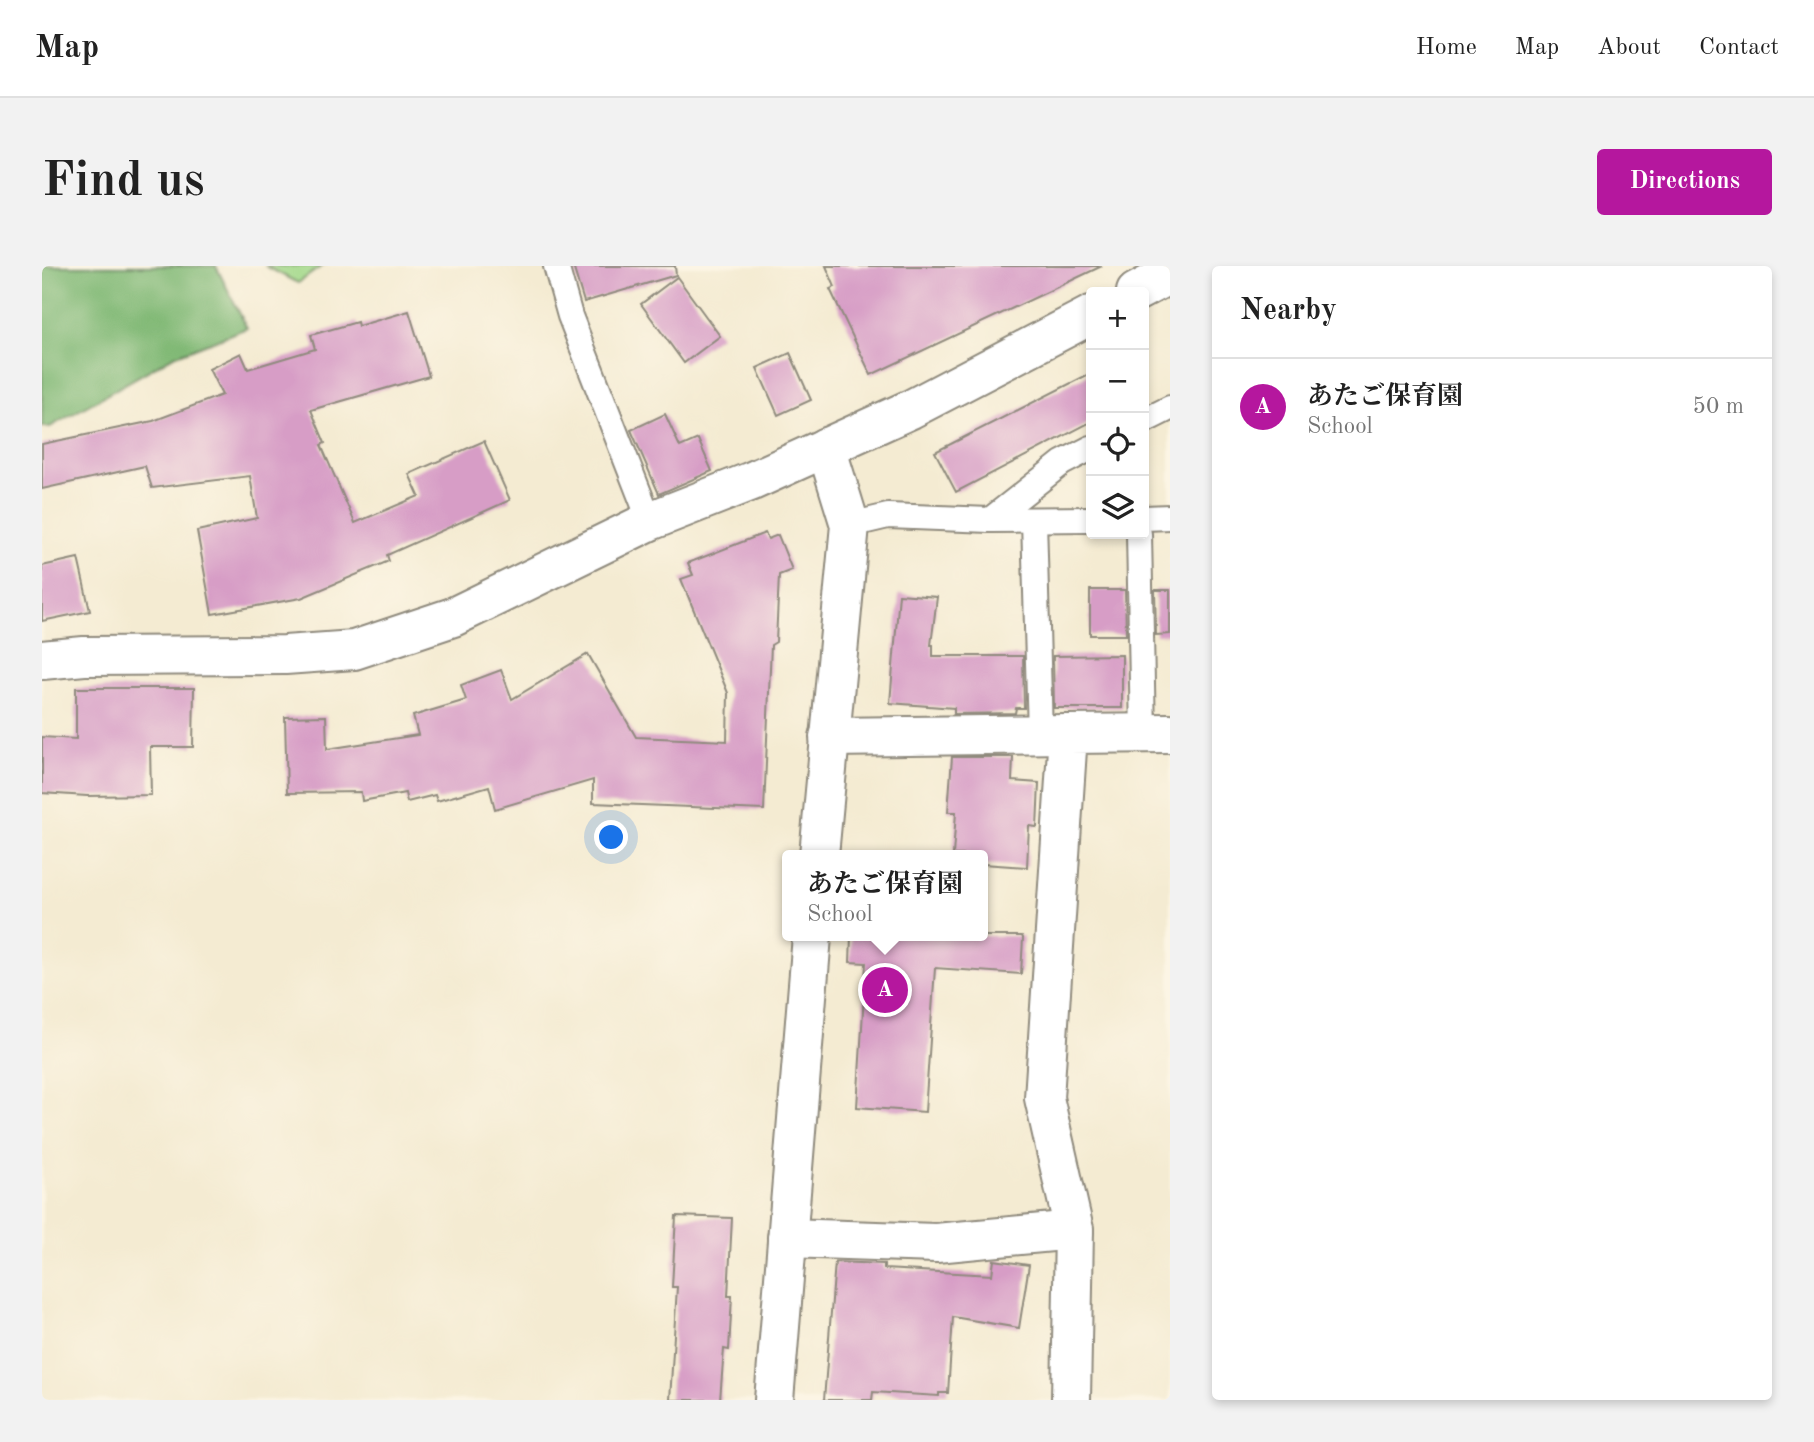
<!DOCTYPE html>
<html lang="en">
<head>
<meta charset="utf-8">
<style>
	:root { --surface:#fff; --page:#f2f2f2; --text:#222; --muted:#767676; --line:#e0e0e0; --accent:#b5179e }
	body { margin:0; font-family:"Old Standard TT","Noto Serif JP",serif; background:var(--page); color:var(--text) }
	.controls { position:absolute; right:21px; top:21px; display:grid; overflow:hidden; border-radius:7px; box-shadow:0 4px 10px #0003 }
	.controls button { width:63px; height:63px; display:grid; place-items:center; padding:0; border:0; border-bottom:2px solid var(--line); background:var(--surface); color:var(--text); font:35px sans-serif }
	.you { position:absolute; left:570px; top:572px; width:24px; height:24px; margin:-18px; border:5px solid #fff; border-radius:50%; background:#1a73e8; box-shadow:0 0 0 10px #1a73e833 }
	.badge { display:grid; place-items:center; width:46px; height:46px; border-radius:50%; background:var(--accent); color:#fff; font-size:23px; font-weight:700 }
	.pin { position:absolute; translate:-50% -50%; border:4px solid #fff; box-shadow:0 2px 7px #0006 }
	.popup { position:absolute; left:740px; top:584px; width:206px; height:91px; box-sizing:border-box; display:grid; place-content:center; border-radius:7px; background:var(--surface); filter:drop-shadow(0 2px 5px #0005); font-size:23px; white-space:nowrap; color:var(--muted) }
	.popup b { font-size:26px; color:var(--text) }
	.popup::after { content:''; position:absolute; left:50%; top:100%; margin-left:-14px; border:14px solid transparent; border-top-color:var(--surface) }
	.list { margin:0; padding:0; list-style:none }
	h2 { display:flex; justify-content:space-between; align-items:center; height:91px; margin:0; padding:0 28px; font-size:30px }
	h2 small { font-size:23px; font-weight:400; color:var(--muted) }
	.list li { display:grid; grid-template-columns:46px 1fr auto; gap:21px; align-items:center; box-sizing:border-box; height:98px; padding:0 28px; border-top:2px solid var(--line) }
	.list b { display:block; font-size:26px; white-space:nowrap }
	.list p { margin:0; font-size:23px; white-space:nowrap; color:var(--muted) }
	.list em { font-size:23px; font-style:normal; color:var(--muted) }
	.icon { flex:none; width:38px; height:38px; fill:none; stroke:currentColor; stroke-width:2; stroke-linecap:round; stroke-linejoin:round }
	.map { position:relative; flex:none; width:1128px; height:1134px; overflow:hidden; border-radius:7px }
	header { display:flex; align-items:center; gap:42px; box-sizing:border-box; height:98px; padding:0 35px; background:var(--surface); border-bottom:2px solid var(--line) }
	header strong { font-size:33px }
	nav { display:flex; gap:38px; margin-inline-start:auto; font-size:24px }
	.intro { display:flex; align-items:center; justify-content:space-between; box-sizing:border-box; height:168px; padding:0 42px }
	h1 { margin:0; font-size:49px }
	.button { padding:18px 32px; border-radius:7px; background:var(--accent); color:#fff; font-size:24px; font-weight:700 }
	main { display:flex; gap:42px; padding:0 42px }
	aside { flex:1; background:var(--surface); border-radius:7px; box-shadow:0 4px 10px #0003 }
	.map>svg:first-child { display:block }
	.green { fill:#a2d98a; stroke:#66825a; stroke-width:2 }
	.forest { fill:#81b976; stroke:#567250; stroke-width:2 }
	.building { fill:#d79dc6 }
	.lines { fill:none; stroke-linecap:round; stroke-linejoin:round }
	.service-casing { stroke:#908b7e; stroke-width:28 }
	.minor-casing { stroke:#908b7e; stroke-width:42 }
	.service { stroke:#fff; stroke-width:24 }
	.minor { stroke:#fff; stroke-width:38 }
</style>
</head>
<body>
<header>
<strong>Map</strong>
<nav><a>Home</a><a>Map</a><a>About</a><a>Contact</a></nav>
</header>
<div class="intro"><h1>Find us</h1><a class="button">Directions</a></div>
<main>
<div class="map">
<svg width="1128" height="1134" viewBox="0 0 1128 1134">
	<rect width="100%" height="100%" fill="#fcf5e5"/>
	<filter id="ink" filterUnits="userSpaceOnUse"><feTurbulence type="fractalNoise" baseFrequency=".0143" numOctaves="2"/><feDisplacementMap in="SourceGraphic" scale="14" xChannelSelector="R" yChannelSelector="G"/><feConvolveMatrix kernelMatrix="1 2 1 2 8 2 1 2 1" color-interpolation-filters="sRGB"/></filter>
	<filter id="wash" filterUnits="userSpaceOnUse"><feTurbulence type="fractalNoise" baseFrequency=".00686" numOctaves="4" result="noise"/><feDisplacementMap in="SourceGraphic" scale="28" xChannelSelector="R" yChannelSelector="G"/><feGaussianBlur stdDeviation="1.57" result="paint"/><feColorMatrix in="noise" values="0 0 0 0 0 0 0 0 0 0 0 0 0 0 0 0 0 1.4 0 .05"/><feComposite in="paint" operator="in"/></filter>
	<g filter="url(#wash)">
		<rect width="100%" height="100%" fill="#f4ebd2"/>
		<!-- green -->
		<path class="green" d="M 223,0 L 280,0 L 256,17 Z"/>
		<!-- forest -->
		<path class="forest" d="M 0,0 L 174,0 L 205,62 L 132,90 L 8,161 L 0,161 Z"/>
		<g id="blocks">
			<!-- building -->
			<g class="building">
				<path d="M 531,0 L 633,0 L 634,9 L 542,36 Z"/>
				<path d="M 784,0 L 1060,0 L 829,109 L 788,23 L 793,21 Z"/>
				<path d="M 635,11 L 678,70 L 642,97 L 599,38 Z"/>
				<path d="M 367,45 L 387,110 L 269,144 L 283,177 L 279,179 L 313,257 L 377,230 L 367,208 L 442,175 L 468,234 L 345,289 L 347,295 L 259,332 L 170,348 L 155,265 L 215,252 L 208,210 L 110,222 L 103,200 L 0,223 L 0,178 L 111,155 L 180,129 L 167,103 L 199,87 L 206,103 L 273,83 L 269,69 L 315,56 L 316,60 Z"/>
				<path d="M 748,87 L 769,134 L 736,149 L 715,102 Z"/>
				<path d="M 1049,107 L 1049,156 L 914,226 L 893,186 Z"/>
				<path d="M 623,148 L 638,181 L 656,173 L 670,205 L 617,228 L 589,164 Z"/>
				<path d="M 723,267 L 726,273 L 736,269 L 750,304 L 737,309 L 734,376 L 729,379 L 722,544 L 551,537 L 551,514 L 453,543 L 447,520 L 395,535 L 393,529 L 365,536 L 363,527 L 320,535 L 319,526 L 245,527 L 243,451 L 284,450 L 285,483 L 376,469 L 371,450 L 424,434 L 419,419 L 459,404 L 470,433 L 546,388 L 594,471 L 685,475 L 686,427 L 639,313 L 651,309 L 646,297 Z"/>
				<path d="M 36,292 L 48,345 L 0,355 L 0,300 Z"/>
				<path d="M 1048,324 L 1083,324 L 1084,369 L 1048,369 Z"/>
				<path d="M 1113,324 L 1128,324 L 1128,368 L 1114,369 Z"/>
				<path d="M 857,328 L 895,331 L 889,379 L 891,379 L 891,390 L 981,390 L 982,442 L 974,442 L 973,447 L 912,448 L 912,442 L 848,437 Z"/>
				<path d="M 1080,389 L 1080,442 L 1012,442 L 1011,390 Z"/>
				<path d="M 34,422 L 152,422 L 151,481 L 108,481 L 109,529 L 45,530 L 0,527 L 0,471 L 34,473 Z"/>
				<path d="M 910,491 L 971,491 L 970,515 L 997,517 L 995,561 L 987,560 L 985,601 L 941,598 L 941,589 L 911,589 L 914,546 L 906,546 Z"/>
				<path d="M 809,670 L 980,670 L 981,672 L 979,708 L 893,702 L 883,846 L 815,841 L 824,697 L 808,696 Z"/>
				<path d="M 634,950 L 690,952 L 686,1030 L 690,1030 L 687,1084 L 682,1083 L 678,1134 L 628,1134 L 635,1021 L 630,1021 Z"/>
				<path d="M 952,994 L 987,999 L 977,1062 L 911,1051 L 906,1127 L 897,1127 L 897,1130 L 831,1126 L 830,1134 L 782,1134 L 793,996 L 842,998 L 842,1003 L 950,1009 Z"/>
			</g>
		</g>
	</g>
	<g filter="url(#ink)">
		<use href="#blocks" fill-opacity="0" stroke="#908b7e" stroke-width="2"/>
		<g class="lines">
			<!-- service casing -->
			<g class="service-casing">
				<g id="service">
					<path d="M 514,0 L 528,50 L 608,255"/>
					<path d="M 1102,155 L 1128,142"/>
					<path d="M 1102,252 L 1128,251"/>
					<path d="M 948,254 L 1020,197 L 1049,182"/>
					<path d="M 992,254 L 998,468"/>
					<path d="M 808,259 L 846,250 L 948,254 L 1049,253"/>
					<path d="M 1097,268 L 1101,468"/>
				</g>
			</g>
			<!-- minor casing -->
			<g class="minor-casing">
				<g id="minor">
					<path d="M 1094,26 L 1128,8"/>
					<path d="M 0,394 L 42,390 L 243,389 L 312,384 L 411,351 L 608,255 L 710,215 L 869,143 L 1049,49"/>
					<path d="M 787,471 L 1026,468"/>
					<path d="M 777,589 L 808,259 L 784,181"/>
					<path d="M 745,972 L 894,977 L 1032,964"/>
					<path d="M 732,1134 L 770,670"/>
					<path d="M 1029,1134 L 1032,964 L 1002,832 L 1026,468 L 1128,467"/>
				</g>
			</g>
			<!-- service -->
			<use href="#service" class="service"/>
			<!-- minor -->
			<use href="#minor" class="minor"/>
		</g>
	</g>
</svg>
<div class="controls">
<button>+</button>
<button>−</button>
<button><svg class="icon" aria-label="locate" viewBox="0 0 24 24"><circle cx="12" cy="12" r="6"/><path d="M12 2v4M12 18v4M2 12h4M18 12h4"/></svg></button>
<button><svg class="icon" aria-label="layers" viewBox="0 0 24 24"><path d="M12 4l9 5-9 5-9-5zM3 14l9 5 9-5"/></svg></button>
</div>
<div class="you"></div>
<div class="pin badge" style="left:843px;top:724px">A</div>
<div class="popup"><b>あたご保育園</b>School</div>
</div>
<aside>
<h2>Nearby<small></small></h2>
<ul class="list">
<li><span class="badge">A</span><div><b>あたご保育園</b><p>School</p></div><em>50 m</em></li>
</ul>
</aside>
</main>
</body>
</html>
